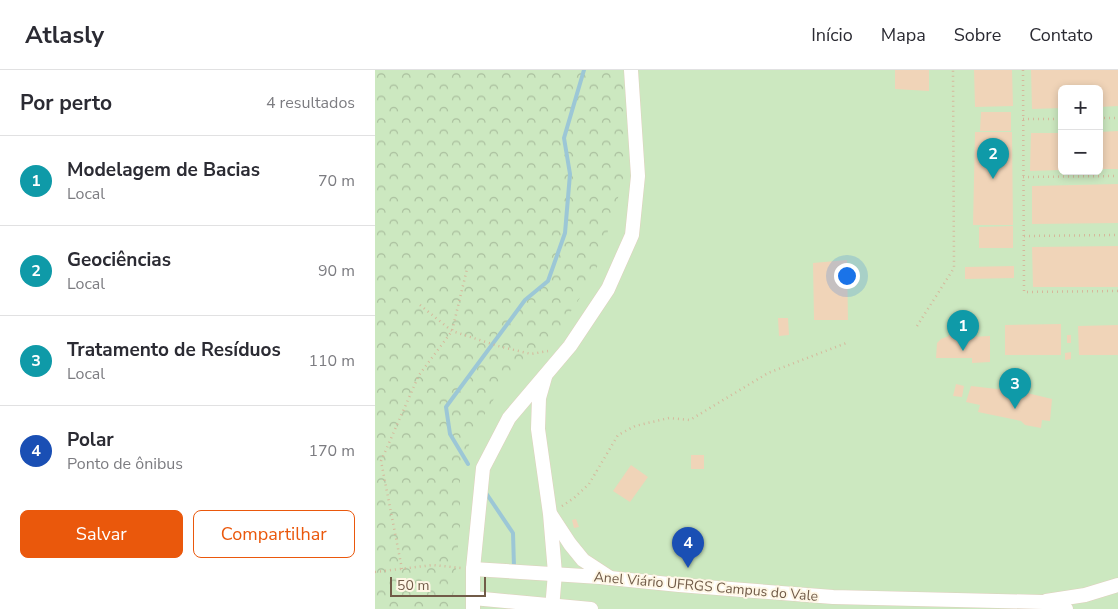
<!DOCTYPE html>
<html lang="pt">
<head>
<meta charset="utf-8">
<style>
	:root { --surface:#fff; --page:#f2f2f3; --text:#2b2b33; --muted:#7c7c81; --line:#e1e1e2; --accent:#ea580c }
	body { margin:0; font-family:"Nunito Sans",sans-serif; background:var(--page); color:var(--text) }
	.controls { position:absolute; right:15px; top:15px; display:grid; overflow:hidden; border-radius:8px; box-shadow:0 2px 8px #0003 }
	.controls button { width:45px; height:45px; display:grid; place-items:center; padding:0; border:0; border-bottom:1px solid var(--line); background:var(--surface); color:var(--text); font:25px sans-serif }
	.scale { position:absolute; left:15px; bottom:12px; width:96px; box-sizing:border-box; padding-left:5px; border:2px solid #715b48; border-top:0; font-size:14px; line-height:18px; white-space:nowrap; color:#715b48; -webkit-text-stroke:4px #fff7e6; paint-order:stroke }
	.you { position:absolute; left:471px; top:205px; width:18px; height:18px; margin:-12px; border:4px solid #fff; border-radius:50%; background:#1a73e8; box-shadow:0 0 0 8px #1a73e833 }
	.badge { display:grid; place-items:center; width:32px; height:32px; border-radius:50%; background:var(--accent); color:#fff; font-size:16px; font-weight:700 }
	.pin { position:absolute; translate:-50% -41px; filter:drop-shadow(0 1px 2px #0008) }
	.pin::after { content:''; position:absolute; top:26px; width:18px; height:15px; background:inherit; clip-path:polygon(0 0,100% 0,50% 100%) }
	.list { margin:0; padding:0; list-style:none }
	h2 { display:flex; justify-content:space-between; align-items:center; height:65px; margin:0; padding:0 20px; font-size:21px }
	h2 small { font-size:16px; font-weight:400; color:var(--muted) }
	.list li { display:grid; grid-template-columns:32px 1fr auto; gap:15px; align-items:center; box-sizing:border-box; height:90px; padding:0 20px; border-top:1px solid var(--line) }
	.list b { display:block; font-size:19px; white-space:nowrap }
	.list p { margin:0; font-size:16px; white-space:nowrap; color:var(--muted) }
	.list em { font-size:16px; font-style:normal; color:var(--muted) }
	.actions { display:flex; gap:10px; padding:15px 20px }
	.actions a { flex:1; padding:11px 0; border:1px solid var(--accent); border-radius:8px; text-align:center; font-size:18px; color:var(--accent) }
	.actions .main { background:var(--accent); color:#fff }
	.map { position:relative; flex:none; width:743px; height:539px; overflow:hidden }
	header { display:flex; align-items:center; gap:30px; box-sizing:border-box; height:70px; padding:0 25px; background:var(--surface); border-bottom:1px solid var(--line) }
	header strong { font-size:24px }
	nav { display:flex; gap:28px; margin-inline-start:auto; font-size:18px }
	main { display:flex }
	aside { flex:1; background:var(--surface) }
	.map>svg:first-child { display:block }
	.grass { fill:#cce8c0; fill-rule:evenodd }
	.forest { fill:url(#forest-crowns) }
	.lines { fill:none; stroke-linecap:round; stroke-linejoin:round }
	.stream { stroke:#9cc7d6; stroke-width:4 }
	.building { fill:#f0d4b8 }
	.minor-casing { stroke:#dfd0bd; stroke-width:15 }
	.path { stroke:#d5b89c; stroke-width:2.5; stroke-dasharray:1 4; stroke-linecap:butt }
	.minor { stroke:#fff; stroke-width:14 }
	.labels { text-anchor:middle; stroke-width:4; stroke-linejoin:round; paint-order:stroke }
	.street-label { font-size:14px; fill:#715b48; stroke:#fff7e6 }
</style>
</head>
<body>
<header>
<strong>Atlasly</strong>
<nav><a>Início</a><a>Mapa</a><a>Sobre</a><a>Contato</a></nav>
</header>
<main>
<aside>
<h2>Por perto<small>4 resultados</small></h2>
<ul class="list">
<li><span class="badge" style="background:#0f9aa8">1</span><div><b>Modelagem de Bacias</b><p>Local</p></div><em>70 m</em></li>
<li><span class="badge" style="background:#0f9aa8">2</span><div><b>Geociências</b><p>Local</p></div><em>90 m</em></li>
<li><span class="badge" style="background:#0f9aa8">3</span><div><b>Tratamento de Resíduos</b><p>Local</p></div><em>110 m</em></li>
<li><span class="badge" style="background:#1a4fb4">4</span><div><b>Polar</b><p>Ponto de ônibus</p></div><em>170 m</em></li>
</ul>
<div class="actions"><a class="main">Salvar</a><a>Compartilhar</a></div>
</aside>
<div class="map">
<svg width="743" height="539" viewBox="0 0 743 539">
	<defs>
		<pattern id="forest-crowns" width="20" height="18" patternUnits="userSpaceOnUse" patternTransform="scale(1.25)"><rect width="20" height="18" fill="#cce8c0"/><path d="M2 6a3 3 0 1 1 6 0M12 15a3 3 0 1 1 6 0" fill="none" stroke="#aabf9e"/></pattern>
	</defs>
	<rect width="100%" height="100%" fill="#fbf4e0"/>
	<!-- grass -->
	<path class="grass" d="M 0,0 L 743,0 L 743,539 L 0,539 ZM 687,19 L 724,19 L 724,101 L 687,101 Z"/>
	<!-- forest -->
	<path class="forest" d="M 0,0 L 250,0 L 249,108 L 219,207 L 184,259 L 126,317 L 96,367 L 85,408 L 85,456 L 77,539 L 0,539 Z"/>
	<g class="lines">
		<!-- stream -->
		<g class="stream">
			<path d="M 93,394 L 75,364 L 71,337 L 150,230 L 173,211 L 190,163 L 195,104 L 189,68 L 209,0"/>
			<path d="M 111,423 L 138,463 L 139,497"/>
		</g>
	</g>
	<!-- building -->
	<g class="building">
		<path d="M 520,0 L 554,0 L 554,21 L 520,19 Z"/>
		<path d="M 599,0 L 637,0 L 638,36 L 600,37 Z"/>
		<path d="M 656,0 L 743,0 L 743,36 L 724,37 L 724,19 L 687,19 L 687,38 L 657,39 Z"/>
		<path d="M 606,42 L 636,42 L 636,61 L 605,61 Z"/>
		<path d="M 743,61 L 743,99 L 724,99 L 724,62 Z"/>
		<path d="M 600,62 L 637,62 L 638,155 L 598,155 Z"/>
		<path d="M 656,63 L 687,63 L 687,100 L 655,101 Z"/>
		<path d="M 743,114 L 743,153 L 657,154 L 657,116 Z"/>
		<path d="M 638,156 L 638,178 L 604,178 L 604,157 Z"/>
		<path d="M 743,176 L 743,217 L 658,217 L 657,177 Z"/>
		<path d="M 472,190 L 473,250 L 439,250 L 438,193 Z"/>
		<path d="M 639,196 L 639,208 L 590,209 L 590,197 Z"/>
		<path d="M 403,248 L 413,248 L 414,265 L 404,266 Z"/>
		<path d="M 686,254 L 686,285 L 630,285 L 630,255 Z"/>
		<path d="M 743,255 L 743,285 L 704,285 L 703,256 Z"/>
		<path d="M 594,260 L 594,267 L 615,266 L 615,292 L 597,293 L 597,288 L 561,288 L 562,273 L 566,269 L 574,266 L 574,261 Z"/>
		<rect x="692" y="265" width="4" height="8"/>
		<path d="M 696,282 L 696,289 L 690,290 L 690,283 Z"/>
		<path d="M 581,314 L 589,316 L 587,327 L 578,326 Z"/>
		<path d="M 596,316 L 648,322 L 677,329 L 675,351 L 667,350 L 666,358 L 650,355 L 646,351 L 603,342 L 605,335 L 591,332 Z"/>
		<rect x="316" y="385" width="13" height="14"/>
		<path d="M 256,395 L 273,407 L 255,432 L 238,421 Z"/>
		<path d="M 201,449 L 204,457 L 199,458 L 197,450 Z"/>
	</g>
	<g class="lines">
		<!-- minor casing -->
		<g class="minor-casing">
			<g id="minor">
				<path d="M 170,307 L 164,328 L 163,359 L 175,444 L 180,503 L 177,539"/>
				<path d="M 176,445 L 195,474 L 208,490 L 234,507"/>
				<path d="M 98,499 L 225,507 L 304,515 L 458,527 L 668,532 L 691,539"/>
				<path d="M 98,528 L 216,539"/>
				<path d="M 671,531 L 710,525 L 743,515"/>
				<path d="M 98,539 L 98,499 L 108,398 L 134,348 L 195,276 L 233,219 L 257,165 L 263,106 L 256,0"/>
			</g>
		</g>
		<!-- path -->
		<g class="path">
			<path d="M 648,0 L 649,222 L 743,221"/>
			<path d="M 724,48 L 743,48"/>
			<path d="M 648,49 L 687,49"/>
			<path d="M 648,107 L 743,106"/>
			<path d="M 649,166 L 743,165"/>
			<path d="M 45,235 L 77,261 L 123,276 L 156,284 L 173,281"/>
			<path d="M 542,256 L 579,198 L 578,0"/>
			<path d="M 187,436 L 199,428 L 214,414 L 243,365 L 260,356 L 294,348 L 315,350 L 393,303 L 474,272"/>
			<path d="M 27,499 L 6,391 L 44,305 L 77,261 L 92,199"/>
			<path d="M 0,502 L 58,495 L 86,498"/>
		</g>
		<!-- minor -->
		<use href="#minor" class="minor"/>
	</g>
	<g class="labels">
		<!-- street labels -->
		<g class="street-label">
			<text transform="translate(331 516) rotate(5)" y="5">Anel Viário UFRGS Campus do Vale</text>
		</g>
	</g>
</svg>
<div class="controls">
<button>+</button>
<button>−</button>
</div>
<div class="scale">50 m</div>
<div class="you"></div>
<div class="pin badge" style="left:588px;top:281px;background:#0f9aa8">1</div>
<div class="pin badge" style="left:618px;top:109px;background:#0f9aa8">2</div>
<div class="pin badge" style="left:640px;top:339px;background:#0f9aa8">3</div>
<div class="pin badge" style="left:313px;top:498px;background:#1a4fb4">4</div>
</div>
</main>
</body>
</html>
